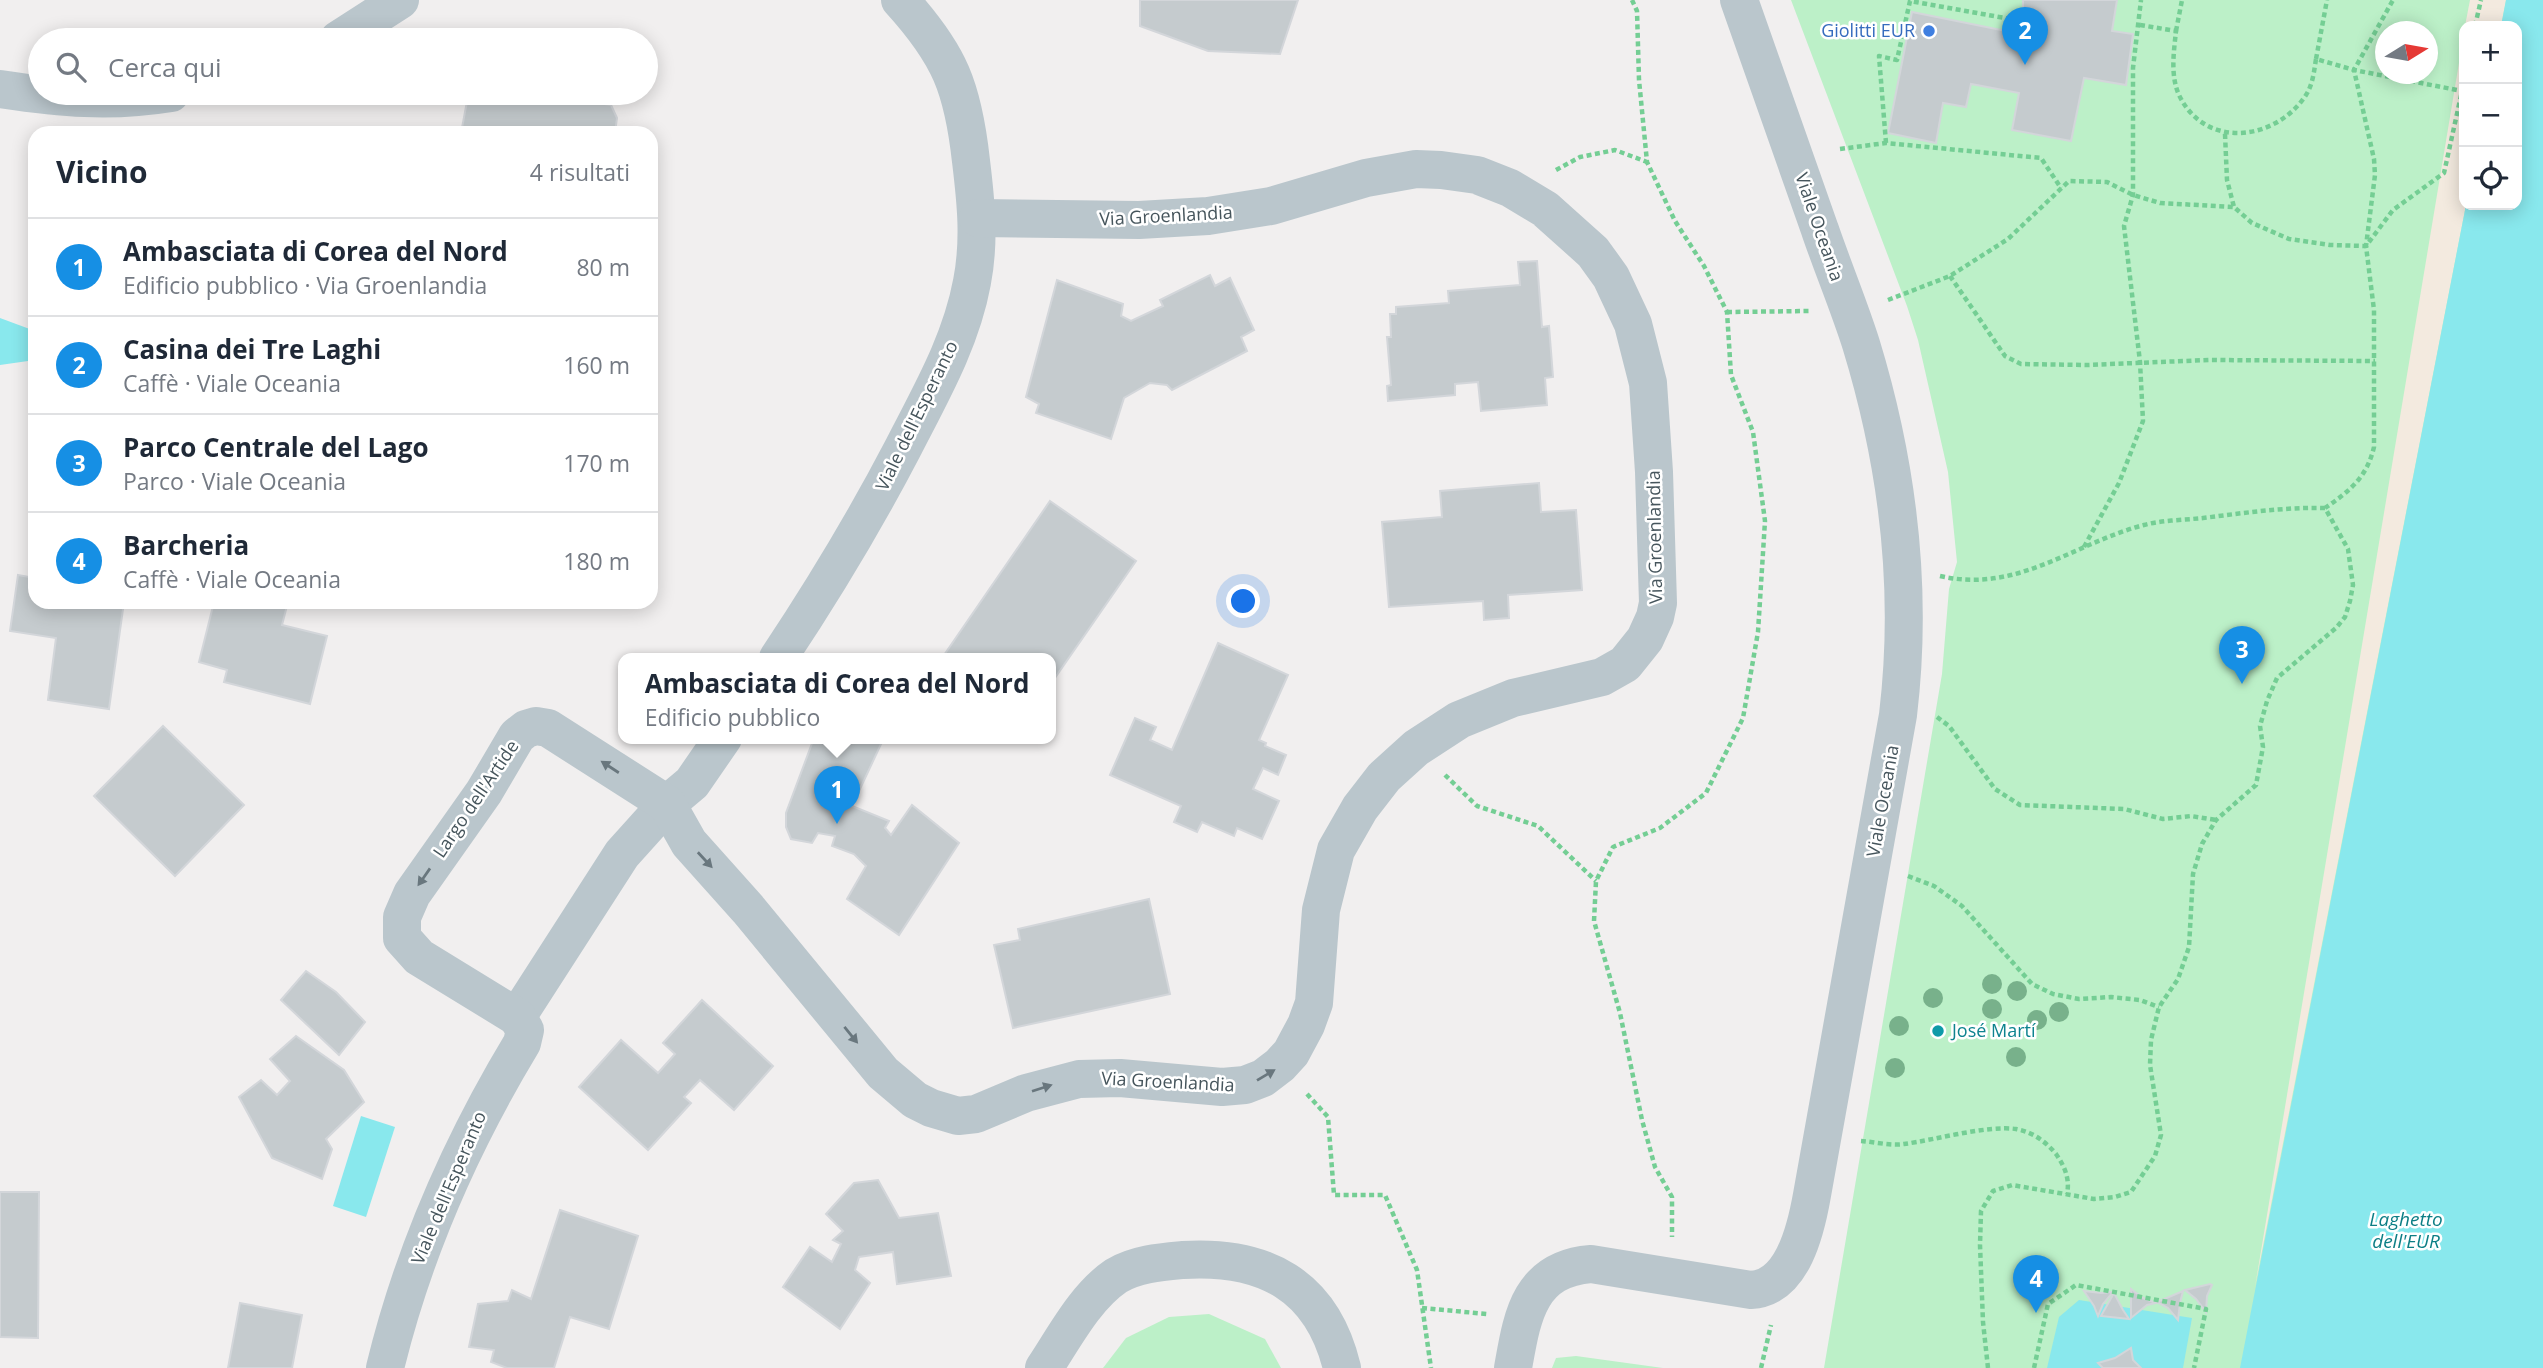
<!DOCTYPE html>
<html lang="it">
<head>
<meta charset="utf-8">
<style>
	:root { --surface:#fff; --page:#f2f2f3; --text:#1f2937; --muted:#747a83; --line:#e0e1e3; --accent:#168fe4 }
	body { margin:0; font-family:"Open Sans",sans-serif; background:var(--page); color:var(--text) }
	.controls { position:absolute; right:21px; top:21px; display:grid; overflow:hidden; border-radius:14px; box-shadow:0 4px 18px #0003 }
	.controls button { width:63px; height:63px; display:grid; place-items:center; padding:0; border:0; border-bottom:2px solid var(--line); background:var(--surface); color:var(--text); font:35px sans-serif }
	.compass { position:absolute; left:2375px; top:21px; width:63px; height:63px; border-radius:50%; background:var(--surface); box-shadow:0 4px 18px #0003; rotate:79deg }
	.you { position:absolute; left:1244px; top:602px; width:24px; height:24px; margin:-18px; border:5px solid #fff; border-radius:50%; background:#1a73e8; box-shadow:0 0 0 10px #1a73e833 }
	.badge { display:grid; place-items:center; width:46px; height:46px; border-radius:50%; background:var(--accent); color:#fff; font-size:23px; font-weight:700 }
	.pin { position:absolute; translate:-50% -58px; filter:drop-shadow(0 2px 4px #0008) }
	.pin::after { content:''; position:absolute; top:37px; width:24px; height:21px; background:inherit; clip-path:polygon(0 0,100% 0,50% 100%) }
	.popup { position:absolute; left:618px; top:653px; width:438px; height:91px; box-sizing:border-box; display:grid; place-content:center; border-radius:14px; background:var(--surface); filter:drop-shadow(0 2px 5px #0005); font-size:23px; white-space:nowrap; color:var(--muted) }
	.popup b { font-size:26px; color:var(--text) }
	.popup::after { content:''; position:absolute; left:50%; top:100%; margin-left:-14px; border:14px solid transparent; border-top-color:var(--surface) }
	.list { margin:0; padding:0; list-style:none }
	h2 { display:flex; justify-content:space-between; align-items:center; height:91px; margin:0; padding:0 28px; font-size:30px }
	h2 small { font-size:23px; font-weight:400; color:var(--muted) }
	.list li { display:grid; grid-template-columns:46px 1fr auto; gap:21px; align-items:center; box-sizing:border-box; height:98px; padding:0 28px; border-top:2px solid var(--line) }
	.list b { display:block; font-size:26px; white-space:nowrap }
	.list p { margin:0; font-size:23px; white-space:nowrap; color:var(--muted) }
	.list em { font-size:23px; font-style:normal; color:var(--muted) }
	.icon { flex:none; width:38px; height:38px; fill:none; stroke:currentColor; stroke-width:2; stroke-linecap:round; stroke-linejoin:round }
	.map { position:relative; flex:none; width:2543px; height:1368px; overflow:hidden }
	.search { position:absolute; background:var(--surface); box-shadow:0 4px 18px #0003; left:28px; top:28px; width:630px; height:77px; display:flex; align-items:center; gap:18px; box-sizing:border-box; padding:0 24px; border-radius:38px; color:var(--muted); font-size:26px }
	.panel { position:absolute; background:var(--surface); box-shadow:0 4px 18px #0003; left:28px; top:126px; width:630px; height:483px; border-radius:21px }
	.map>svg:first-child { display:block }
	.green { fill:#bcf0c8; fill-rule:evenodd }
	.sand { fill:#f3eadf }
	.water { fill:#89e8ed }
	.building { fill:#c5cbce; stroke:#d3d6da; stroke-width:2 }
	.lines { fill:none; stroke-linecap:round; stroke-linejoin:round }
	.path { stroke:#74ce94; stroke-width:4.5; stroke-dasharray:5 3.5; stroke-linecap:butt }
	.minor { stroke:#bac6cc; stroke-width:38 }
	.tertiary { stroke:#bac6cc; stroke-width:38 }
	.tree { fill:#78b18b }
	.oneway { fill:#69777e }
	.shop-dot { fill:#3f7fe0; stroke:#fff; stroke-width:2.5 }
	.culture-dot { fill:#0f9aa8; stroke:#fff; stroke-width:2.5 }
	.labels { text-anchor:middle; stroke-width:5; stroke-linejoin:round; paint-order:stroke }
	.shop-label { font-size:18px; fill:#366cbe; stroke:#fff; text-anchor:end }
	.street-label { font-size:18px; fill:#46555c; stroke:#fff }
	.culture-label { font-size:18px; fill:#0d838f; stroke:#fff; text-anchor:start }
	.water-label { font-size:19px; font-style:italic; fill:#0c7e85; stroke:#fff }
</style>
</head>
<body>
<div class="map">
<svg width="2543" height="1368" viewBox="0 0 2543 1368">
	<rect width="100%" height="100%" fill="#f1efef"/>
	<!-- green -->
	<g class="green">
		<path d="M 1791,0 L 2543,0 L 2543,1368 L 1824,1368 L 1942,674 L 1949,589 L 1957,562 L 1948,472 L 1918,340 L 1907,306 ZM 2464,26 L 2517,26 L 2517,205 L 2464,205 ZM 2386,32 L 2428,32 L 2428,74 L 2386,74 Z"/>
		<path d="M 1209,1314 L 1265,1339 L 1281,1368 L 1103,1368 L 1126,1338 L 1169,1317 Z"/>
		<path d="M 1576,1356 L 1663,1368 L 1552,1368 L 1556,1358 Z"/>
	</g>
	<!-- sand -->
	<g class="sand">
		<path d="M 2470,0 L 2506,0 L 2501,26 L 2465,26 Z"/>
		<path d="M 2464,33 L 2464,205 L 2466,205 L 2255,1287 Z"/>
	</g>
	<!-- water -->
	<g class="water">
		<path d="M 2506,0 L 2543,0 L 2543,1368 L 2240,1368 L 2466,205 L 2517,205 L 2517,26 L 2501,26 Z"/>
		<path d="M 0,318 L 35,331 L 35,357 L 28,361 L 0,365 Z"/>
		<path d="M 361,1116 L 395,1127 L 366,1217 L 333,1206 Z"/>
		<path d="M 2079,1300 L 2192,1318 L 2183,1368 L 2047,1368 L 2059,1317 Z"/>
	</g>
	<!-- building -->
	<g class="building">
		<path d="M 1140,0 L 1298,0 L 1280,54 L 1208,51 L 1140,26 Z"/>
		<path d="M 2023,0 L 2117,0 L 2112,31 L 2133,34 L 2126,85 L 2084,78 L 2071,141 L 2012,130 L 2019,93 L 1971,84 L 1966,107 L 1943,103 L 1936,143 L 1888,133 L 1912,12 L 2016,33 L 2014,40 L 2023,42 Z"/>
		<path d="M 471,93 L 535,93 L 611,105 L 617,118 L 615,133 L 461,133 L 468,96 Z"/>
		<path d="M 1537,261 L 1542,327 L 1549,326 L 1553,377 L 1545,378 L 1547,405 L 1481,411 L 1478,382 L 1455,384 L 1455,395 L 1388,401 L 1387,386 L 1391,385 L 1387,337 L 1391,337 L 1390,314 L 1396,314 L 1396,307 L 1449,303 L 1448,291 L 1520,285 L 1518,262 Z"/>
		<path d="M 1210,275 L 1215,286 L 1230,278 L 1254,330 L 1241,337 L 1247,351 L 1172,390 L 1167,385 L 1150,383 L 1124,398 L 1111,439 L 1036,413 L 1039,404 L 1026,397 L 1057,280 L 1123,304 L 1121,316 L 1131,321 L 1163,306 L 1160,300 Z"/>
		<path d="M 1539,483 L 1541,512 L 1576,510 L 1582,590 L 1508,595 L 1509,618 L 1484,620 L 1483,601 L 1389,607 L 1382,522 L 1442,517 L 1440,491 Z"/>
		<path d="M 1050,501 L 1136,561 L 1050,685 L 1050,658 L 942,658 Z"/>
		<path d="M 18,575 L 35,578 L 35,602 L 124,602 L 109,709 L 48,700 L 56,638 L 10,631 Z"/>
		<path d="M 214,602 L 288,602 L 282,625 L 327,636 L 310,704 L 224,682 L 227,670 L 199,662 Z"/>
		<path d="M 1218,643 L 1288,675 L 1259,740 L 1266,743 L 1265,746 L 1286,755 L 1278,775 L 1263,768 L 1253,789 L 1279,801 L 1262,839 L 1237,828 L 1234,836 L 1202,822 L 1197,832 L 1174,822 L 1181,806 L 1110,775 L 1135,718 L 1156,727 L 1150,740 L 1172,750 Z"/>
		<path d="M 163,726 L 244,805 L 175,876 L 94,796 Z"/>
		<path d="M 814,738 L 875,738 L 882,742 L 852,806 L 889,821 L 885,828 L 891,835 L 912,805 L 959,843 L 899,935 L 847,899 L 866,866 L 854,854 L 832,846 L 835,836 L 818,833 L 812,843 L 791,839 L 786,827 L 786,813 Z"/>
		<path d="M 1149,899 L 1170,994 L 1013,1028 L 994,945 L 1020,940 L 1018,929 Z"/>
		<path d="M 306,971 L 336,992 L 365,1022 L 339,1055 L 281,1000 Z"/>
		<path d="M 702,1000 L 773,1066 L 734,1110 L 700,1080 L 684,1097 L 691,1103 L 648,1150 L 579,1087 L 621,1040 L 658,1073 L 675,1054 L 663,1043 Z"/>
		<path d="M 296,1036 L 344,1070 L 364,1102 L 326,1139 L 332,1149 L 322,1179 L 272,1158 L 239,1097 L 261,1080 L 277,1095 L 290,1081 L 270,1059 Z"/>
		<path d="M 878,1180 L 899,1218 L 938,1213 L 951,1276 L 897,1284 L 893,1252 L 859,1257 L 855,1270 L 870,1283 L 840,1329 L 783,1287 L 810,1247 L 832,1262 L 841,1244 L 833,1240 L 843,1231 L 826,1214 L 854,1183 Z"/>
		<path d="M 0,1192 L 39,1192 L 38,1338 L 0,1337 Z"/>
		<path d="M 560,1210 L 638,1236 L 609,1329 L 570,1317 L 554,1368 L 507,1368 L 491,1362 L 494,1350 L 469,1347 L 478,1304 L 508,1301 L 512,1290 L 531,1299 Z"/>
		<path d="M 2210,1284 L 2212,1285 L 2207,1296 L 2206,1312 L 2196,1299 L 2185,1290 Z"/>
		<path d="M 2131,1289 L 2143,1298 L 2156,1303 L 2147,1305 L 2131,1318 Z"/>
		<path d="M 2084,1291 L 2101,1293 L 2113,1292 L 2103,1304 L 2098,1316 L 2094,1306 Z"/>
		<path d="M 2183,1291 L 2180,1303 L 2178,1320 L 2168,1308 L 2157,1302 Z"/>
		<path d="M 2114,1293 L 2123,1310 L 2129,1319 L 2101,1316 Z"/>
		<path d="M 240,1303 L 302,1315 L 292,1368 L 228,1368 Z"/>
		<path d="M 2131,1348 L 2133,1360 L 2141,1368 L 2103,1368 L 2098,1363 L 2115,1358 Z"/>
	</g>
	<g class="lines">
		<!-- path -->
		<g class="path">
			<path d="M 1632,0 L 1637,11 L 1639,80 L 1647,162 L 1675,221 L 1704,266 L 1727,312 L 1731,375 L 1753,432 L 1765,521 L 1758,632 L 1743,718 L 1706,793 L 1660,828 L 1613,847 L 1596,881 L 1594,921 L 1620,1013 L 1642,1120 L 1655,1167 L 1672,1197 L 1672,1237"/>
			<path d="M 2140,25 L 2176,31 C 2174,51 2170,75 2179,95 C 2205,150 2276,141 2306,95 C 2313,84 2314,71 2316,59 L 2354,70 L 2462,91 L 2464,79"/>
			<path d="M 2475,26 L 2481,0"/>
			<path d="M 2176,31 L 2182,0"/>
			<path d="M 2316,59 L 2327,0"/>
			<path d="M 2225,134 L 2227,180 L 2234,207"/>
			<path d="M 1886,143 L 1879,56 L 1897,60 L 1910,1 L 2027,22"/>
			<path d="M 1840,149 L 1886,143 L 2041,158 L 2061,188"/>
			<path d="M 1556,170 L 1580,157 L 1615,150 L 1647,162"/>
			<path d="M 1950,276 L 2005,356 L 2021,364 L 2087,365 L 2209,360 L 2375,361"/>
			<path d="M 1888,300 L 1950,276 L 2008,239 L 2069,181 L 2107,182 L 2133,195 L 2160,203 L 2234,207 L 2252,223 L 2289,239 L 2330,245 L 2366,246 L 2393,210 L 2444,173 L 2462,91"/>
			<path d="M 1727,312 L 1810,311"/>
			<path d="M 2084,547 L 2119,483 L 2143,421 L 2140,362 L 2124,226 L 2133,195 L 2133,68 L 2141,0"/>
			<path d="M 1940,576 C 2018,594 2074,543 2144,525 C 2163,520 2184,520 2203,518 C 2244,513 2284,507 2325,508"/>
			<path d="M 1937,717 L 1949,726 L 1995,789 L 2020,805 L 2124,809 L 2163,819 L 2191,816 L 2216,820"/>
			<path d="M 1445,775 L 1477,806 L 1538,826 L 1596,881"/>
			<path d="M 1908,876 L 1934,886 L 1962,906 L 2032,984 L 2053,994 L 2079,999 L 2111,997 L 2140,1000 L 2159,1007"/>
			<path d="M 1307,1094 L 1328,1117 L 1334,1195 L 1385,1195 L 1417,1270 L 1431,1368"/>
			<path d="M 1861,1141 C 1875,1142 1891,1146 1904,1144 C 1935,1140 1987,1125 2016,1129 C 2033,1132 2046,1142 2056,1154 C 2065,1167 2070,1179 2067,1194"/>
			<path d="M 1422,1308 L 1487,1314"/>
			<path d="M 1761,1368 L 1771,1325"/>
			<path d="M 1988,1368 L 1983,1322 L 1980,1245 L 1981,1211 L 1993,1191 L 2012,1185 L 2094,1199 L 2115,1197 L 2131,1192 L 2155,1156 L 2161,1135 L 2150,1065 L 2151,1040 L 2159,1007 L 2178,979 L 2189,947 L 2193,874 L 2202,844 L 2216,820 L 2256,785 L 2263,747 L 2260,726 L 2267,701 L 2277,678 L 2336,628 L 2345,617 L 2350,601 L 2353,585 L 2348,549 L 2325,508 C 2350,491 2367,477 2374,447 L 2374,310 L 2366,246 L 2375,175 L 2374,159 L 2354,70 L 2393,0"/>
			<path d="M 2034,1368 L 2048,1304 L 2076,1285 L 2206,1309 L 2194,1368"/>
		</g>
		<!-- minor -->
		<g class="minor">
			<path d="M 778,658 C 824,589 865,521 903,448 C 930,395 961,342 972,282 C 980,241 976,202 971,161 C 963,88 950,55 900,0"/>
			<path d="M 517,1017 L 622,854 L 667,804 L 692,783 L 723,738"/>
			<path d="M 385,1368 C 413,1253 461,1144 522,1043 L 525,1030 L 517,1017 L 419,957 L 402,938 L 402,917 L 412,894 L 484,792 L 517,736 L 526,729 L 536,726 L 548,728 L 667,804 L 689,843 L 748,909 L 883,1073 L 915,1100 L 931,1108 L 958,1116 L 976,1114 L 1026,1093 L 1079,1079 L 1120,1078 L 1222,1087 L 1245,1085 L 1263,1078 L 1280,1065 L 1291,1053 L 1306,1025 L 1314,1003 L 1321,910 L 1336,850 L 1360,808 L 1384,777 L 1416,748 L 1459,720 L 1513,698 L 1602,677 L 1625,664 L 1645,639 L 1655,617 L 1658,603 L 1654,472 L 1648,383 L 1633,324 L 1611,277 L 1593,252 L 1545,209 L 1510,188 L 1477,175 L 1441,170 L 1416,169 L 1366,178 L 1271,206 L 1208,216 L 1139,220 L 978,218"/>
			<path d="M 1044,1368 C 1064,1338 1085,1297 1116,1276 C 1136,1264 1161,1262 1183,1260 C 1265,1255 1322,1285 1342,1368"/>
			<path d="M 1513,1368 C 1522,1318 1528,1269 1591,1264 L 1751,1290 C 1793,1288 1806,1229 1812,1195 L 1898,715 C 1913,590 1898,465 1861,344 C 1849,306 1833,268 1820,230 C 1793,153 1766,76 1739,0"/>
		</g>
		<!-- tertiary -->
		<g class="tertiary">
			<path d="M 338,40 L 400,0"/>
			<path d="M 0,89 C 60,98 110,103 171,93"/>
		</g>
	</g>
	<!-- trees -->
	<g class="tree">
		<circle cx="1992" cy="984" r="10"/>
		<circle cx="2017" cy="991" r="10"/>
		<circle cx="1933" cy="998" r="10"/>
		<circle cx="1992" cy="1009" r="10"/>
		<circle cx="2059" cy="1012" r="10"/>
		<circle cx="2037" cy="1020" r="10"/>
		<circle cx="1899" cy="1026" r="10"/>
		<circle cx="2016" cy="1057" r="10"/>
		<circle cx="1895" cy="1068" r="10"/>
	</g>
	<!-- one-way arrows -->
	<defs><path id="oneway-solid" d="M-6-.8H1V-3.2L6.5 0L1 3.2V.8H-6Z" transform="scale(1.75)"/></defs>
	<g class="oneway">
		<use href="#oneway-solid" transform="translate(610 767) rotate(-147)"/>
		<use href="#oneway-solid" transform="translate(705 860) rotate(47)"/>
		<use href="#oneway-solid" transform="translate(424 877) rotate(125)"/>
		<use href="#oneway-solid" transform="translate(851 1035) rotate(51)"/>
		<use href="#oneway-solid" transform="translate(1266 1075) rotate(-31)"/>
		<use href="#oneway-solid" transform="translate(1042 1088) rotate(-18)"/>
	</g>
	<!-- markers -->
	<circle class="shop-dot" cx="1929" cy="31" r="7"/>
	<circle class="culture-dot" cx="1938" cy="1031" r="7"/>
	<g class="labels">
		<!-- shop labels -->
		<g class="shop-label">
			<text x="1915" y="37">Giolitti EUR</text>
		</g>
		<!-- street labels -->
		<g class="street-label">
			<text transform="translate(1166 216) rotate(-3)" y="6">Via Groenlandia</text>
			<text transform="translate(1819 227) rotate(71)" y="6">Viale Oceania</text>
			<text transform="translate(917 416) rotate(-64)" y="6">Viale dell'Esperanto</text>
			<text transform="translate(1655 537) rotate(-91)" y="6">Via Groenlandia</text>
			<text transform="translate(476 799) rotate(-56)" y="6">Largo dell'Artide</text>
			<text transform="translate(1883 801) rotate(-80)" y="6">Viale Oceania</text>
			<text transform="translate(1168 1082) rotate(3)" y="6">Via Groenlandia</text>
			<text transform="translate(449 1188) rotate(-67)" y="6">Viale dell'Esperanto</text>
		</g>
		<!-- culture labels -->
		<g class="culture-label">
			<text x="1952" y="1037">José Martí</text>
		</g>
		<!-- water labels -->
		<g class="water-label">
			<text x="2406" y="1226">Laghetto<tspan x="2406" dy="22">dell'EUR</tspan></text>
		</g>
	</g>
</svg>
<div class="controls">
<button>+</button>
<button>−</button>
<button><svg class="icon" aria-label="locate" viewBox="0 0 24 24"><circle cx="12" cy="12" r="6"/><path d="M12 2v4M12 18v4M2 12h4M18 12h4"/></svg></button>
</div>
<svg class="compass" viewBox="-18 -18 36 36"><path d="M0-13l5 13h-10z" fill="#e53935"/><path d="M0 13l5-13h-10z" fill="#747a83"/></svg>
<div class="you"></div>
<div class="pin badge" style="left:837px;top:824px">1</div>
<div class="popup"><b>Ambasciata di Corea del Nord</b>Edificio pubblico</div>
<div class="pin badge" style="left:2025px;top:65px">2</div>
<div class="pin badge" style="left:2242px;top:684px">3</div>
<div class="pin badge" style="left:2036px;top:1313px">4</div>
<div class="search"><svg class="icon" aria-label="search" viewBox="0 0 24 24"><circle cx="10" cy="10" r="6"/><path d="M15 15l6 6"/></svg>Cerca qui</div>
<section class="panel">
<h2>Vicino<small>4 risultati</small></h2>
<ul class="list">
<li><span class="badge">1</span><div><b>Ambasciata di Corea del Nord</b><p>Edificio pubblico · Via Groenlandia</p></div><em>80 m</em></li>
<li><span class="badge">2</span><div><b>Casina dei Tre Laghi</b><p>Caffè · Viale Oceania</p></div><em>160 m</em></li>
<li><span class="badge">3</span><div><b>Parco Centrale del Lago</b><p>Parco · Viale Oceania</p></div><em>170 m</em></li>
<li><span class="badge">4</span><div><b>Barcheria</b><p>Caffè · Viale Oceania</p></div><em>180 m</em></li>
</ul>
</section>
</div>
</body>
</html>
